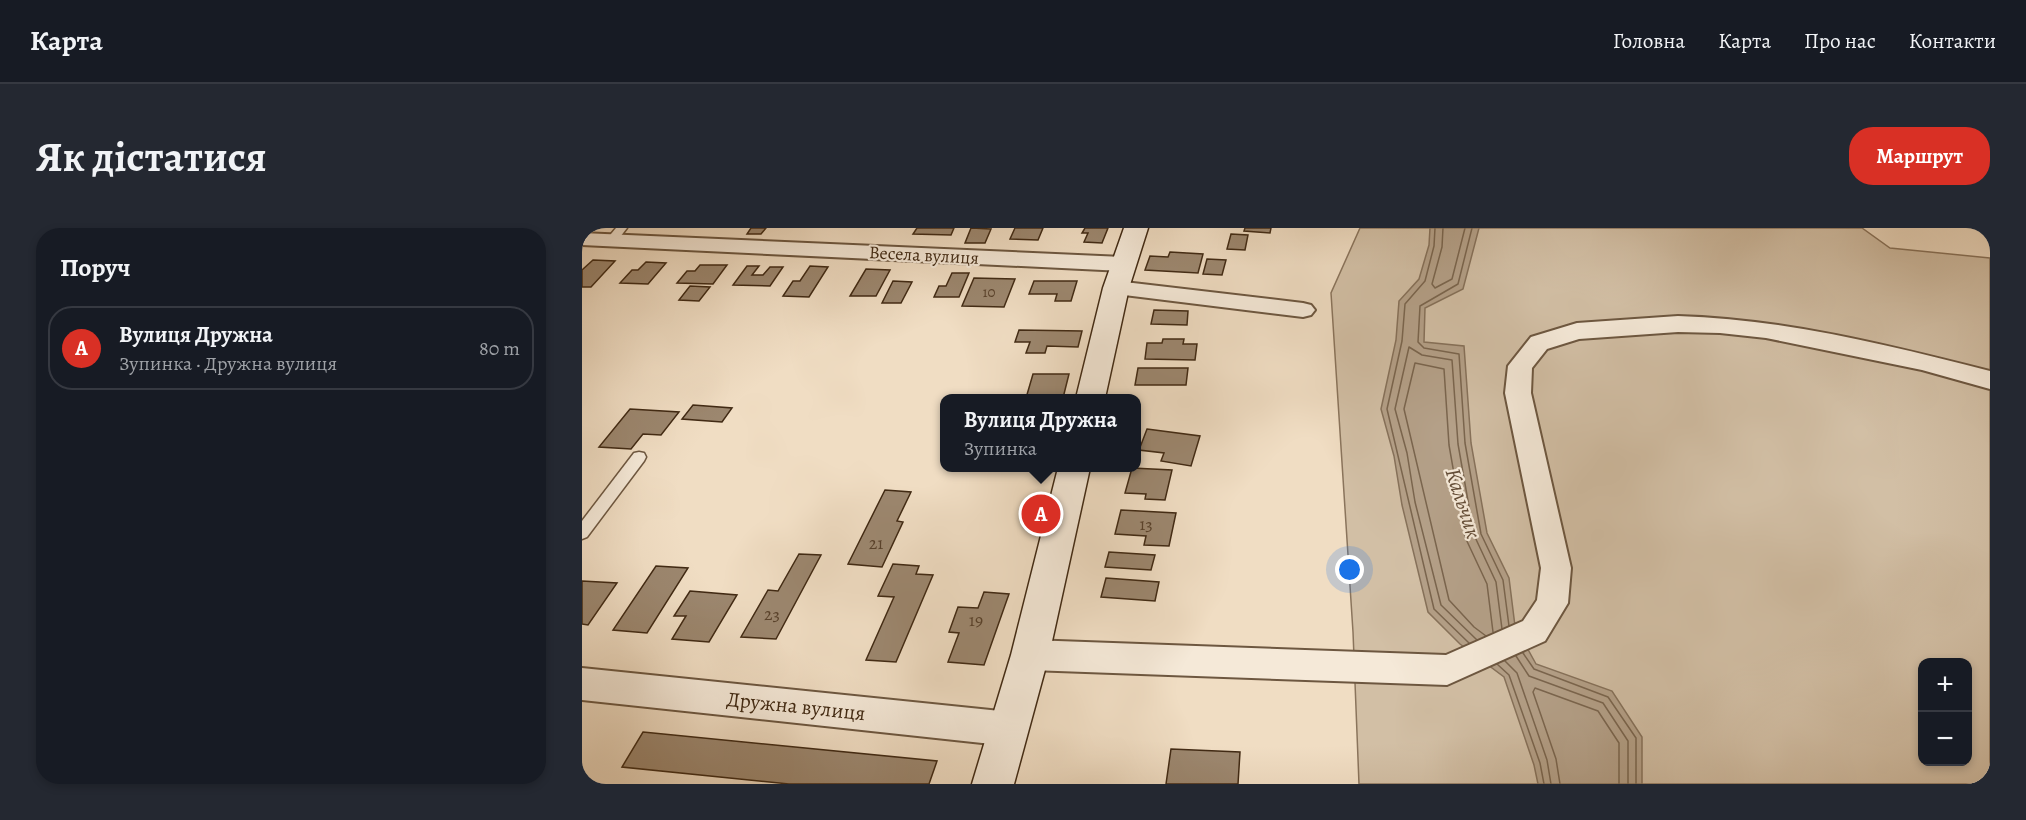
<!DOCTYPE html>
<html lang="uk">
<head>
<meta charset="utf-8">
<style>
	:root { --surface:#171b24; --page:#242831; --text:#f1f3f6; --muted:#9ea1a6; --line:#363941; --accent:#d93025 }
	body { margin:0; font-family:Alegreya,serif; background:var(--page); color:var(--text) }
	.controls { position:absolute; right:18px; bottom:18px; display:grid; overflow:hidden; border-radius:12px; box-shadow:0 3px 9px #0003 }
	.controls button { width:54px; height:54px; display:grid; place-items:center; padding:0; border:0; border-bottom:2px solid var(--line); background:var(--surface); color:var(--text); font:30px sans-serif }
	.you { position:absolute; left:768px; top:342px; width:21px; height:21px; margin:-15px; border:4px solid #fff; border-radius:50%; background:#1a73e8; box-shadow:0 0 0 9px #1a73e833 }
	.badge { display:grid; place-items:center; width:39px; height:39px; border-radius:50%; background:var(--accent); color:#fff; font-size:20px; font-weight:700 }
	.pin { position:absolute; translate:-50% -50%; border:3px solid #fff; box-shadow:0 2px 6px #0006 }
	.popup { position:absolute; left:358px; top:166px; width:201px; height:78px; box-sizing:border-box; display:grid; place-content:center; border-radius:12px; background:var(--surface); filter:drop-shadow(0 2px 4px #0005); font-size:20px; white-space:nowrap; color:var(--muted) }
	.popup b { font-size:22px; color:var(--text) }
	.popup::after { content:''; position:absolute; left:50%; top:100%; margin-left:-12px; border:12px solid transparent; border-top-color:var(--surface) }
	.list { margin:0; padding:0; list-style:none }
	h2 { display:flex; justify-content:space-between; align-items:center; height:78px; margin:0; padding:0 24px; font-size:26px }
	h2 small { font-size:20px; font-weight:400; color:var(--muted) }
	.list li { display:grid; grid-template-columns:39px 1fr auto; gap:18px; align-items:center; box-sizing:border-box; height:84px; margin:0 12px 12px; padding:0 12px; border:2px solid var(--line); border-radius:24px }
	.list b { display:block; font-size:22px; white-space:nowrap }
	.list p { margin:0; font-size:20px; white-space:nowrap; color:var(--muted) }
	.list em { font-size:20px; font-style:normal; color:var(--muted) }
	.map { position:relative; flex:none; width:1408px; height:556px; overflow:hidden; border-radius:24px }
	header { display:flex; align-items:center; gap:36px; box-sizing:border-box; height:84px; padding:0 30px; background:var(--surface); border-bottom:2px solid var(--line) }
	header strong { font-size:28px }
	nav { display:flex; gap:33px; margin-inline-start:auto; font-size:21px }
	.intro { display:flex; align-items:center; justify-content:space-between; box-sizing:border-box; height:144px; padding:0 36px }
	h1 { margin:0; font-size:42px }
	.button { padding:15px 27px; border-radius:24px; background:var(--accent); color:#fff; font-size:21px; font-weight:700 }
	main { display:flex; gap:36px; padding:0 36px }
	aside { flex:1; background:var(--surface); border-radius:24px; box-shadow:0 3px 9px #0003 }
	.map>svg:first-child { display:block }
	.green { fill:#d2bfa5; stroke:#8a745c; stroke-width:1.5; fill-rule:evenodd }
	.water { fill:#b4a088; stroke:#86715a; stroke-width:1.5 }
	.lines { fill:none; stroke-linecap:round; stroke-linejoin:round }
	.shore { stroke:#7a654e; stroke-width:1.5 }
	.building { fill:#9c876f; stroke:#412a14; stroke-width:1.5 }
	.lane-casing { stroke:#6d5740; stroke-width:3 }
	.street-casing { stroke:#6d5740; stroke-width:4 }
	.secondary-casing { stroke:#412a14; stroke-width:3 }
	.lane { fill:#f5e9d8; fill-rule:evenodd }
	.street { fill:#f5e9d8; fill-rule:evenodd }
	.secondary { fill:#f5e9d8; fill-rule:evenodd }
	.labels { text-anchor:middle; stroke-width:4.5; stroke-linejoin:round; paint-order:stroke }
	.far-number-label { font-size:15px; fill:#58412b }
	.far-street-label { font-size:18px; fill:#412a14; stroke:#f5e9d8 }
	.number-label { font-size:18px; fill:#58412b }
	.street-label { font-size:21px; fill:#412a14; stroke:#f5e9d8 }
	.water-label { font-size:22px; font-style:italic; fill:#644d37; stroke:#f5e9d8 }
</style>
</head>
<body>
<header>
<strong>Карта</strong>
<nav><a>Головна</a><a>Карта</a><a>Про нас</a><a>Контакти</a></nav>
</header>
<div class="intro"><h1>Як дістатися</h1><a class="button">Маршрут</a></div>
<main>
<aside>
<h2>Поруч<small></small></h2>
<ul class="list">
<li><span class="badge">A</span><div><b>Вулиця Дружна</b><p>Зупинка · Дружна вулиця</p></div><em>80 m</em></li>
</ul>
</aside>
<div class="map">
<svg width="1408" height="556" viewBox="0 0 1408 556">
	<rect width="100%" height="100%" fill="#f0ddc3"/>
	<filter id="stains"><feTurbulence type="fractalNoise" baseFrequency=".00333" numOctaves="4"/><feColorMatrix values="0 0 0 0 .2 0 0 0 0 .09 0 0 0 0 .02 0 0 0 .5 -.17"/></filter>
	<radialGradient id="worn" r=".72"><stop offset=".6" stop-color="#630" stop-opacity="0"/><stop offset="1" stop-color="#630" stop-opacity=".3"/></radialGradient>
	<!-- green -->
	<path class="green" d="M 778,0 L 1280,0 L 1308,20 L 1408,30 L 1408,556 L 777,556 L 771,404 L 749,65 ZM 1340,434 L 1386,434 L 1386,534 L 1340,534 Z"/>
	<!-- water -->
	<path class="water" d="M 848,0 L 897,0 L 881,61 L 843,80 L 842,114 L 882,118 L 889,215 L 905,305 L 927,350 L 933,398 L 954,436 L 1030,463 L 1060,509 L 1060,556 L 956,556 L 952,537 L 922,449 L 878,416 L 846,384 L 820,277 L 812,228 L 799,181 L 814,112 L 817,73 L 837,51 L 847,17 Z"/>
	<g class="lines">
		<!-- shore -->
		<g class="shore">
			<path d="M 853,0 L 852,18 L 843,53 L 823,76 L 820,113 L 805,181 L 852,381 L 887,415"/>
			<path d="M 861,0 L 860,19 L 850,56 L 853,60 L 870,51 L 883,0"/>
			<path d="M 890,0 L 876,56 L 838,78 L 836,114 L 842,120 L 877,126 L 883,215 L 899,306 L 921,352 L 927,398"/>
			<path d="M 904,408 L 892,399 L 867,372 L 822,181 L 833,135 L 862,141 L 867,217 L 883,309 L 905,356 L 911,404"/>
			<path d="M 895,412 L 859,377 L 833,274 L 825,225 L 813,181 L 827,119 L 840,127 L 870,132 L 876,216 L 892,307 L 914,354 L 920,401"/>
			<path d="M 941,425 L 952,441 L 1026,469 L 1054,510 L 1054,556"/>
			<path d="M 934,428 L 947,448 L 1021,475 L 1046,513 L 1046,556"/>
			<path d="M 923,433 L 935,445 L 965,532 L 969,556"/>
			<path d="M 915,436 L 927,447 L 958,535 L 962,556"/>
			<path d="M 978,556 L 974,531 L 951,464 L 953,460 L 1016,483 L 1037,515 L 1037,556"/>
		</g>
	</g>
	<!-- building -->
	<g class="building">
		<path d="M 169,0 L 184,0 L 179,6 L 165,6 Z"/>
		<path d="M 335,0 L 372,0 L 369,7 L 331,6 Z"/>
		<path d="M 389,0 L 409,1 L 403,15 L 383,15 Z"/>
		<path d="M 433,0 L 461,0 L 456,12 L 428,11 Z"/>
		<path d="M 503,0 L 526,0 L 520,15 L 502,14 L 506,5 L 500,5 Z"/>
		<path d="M 663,0 L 689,0 L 688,5 L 662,3 Z"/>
		<path d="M 649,6 L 666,7 L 663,22 L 645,21 Z"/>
		<path d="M 588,24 L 621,26 L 616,45 L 563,42 L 568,28 L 586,29 Z"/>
		<path d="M 625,31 L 644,32 L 640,47 L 621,46 Z"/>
		<path d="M 11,32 L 33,33 L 9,59 L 0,59 L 0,42 Z"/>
		<path d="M 64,34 L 84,35 L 66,56 L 38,55 L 50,42 L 56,42 Z"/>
		<path d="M 118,37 L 145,37 L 131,56 L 95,55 L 105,43 L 113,43 Z"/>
		<path d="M 165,38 L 177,38 L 170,47 L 181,47 L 188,39 L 201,39 L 188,58 L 151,57 Z"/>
		<path d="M 228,38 L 246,39 L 227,69 L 201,68 L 211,53 L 218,53 Z"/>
		<path d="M 284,41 L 308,42 L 294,68 L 268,68 Z"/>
		<path d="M 370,45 L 387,45 L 377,69 L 352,69 L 357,58 L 364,58 Z"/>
		<path d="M 392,50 L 433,51 L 422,79 L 380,78 Z"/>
		<path d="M 311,53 L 330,54 L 319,75 L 300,75 Z"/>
		<path d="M 452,53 L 495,53 L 489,73 L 473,73 L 475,66 L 447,66 Z"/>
		<path d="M 108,58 L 128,59 L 117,73 L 97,72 Z"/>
		<path d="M 572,82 L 606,83 L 605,97 L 569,96 Z"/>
		<path d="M 437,102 L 500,103 L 496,119 L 465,118 L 463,125 L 444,125 L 448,114 L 433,114 Z"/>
		<path d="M 581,111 L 602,111 L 601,116 L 615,116 L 613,132 L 563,131 L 565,115 L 580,115 Z"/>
		<path d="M 556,140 L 606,140 L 604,157 L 553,157 Z"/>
		<path d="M 451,146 L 487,146 L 481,170 L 444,170 Z"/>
		<path d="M 111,177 L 150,180 L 140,194 L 100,191 Z"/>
		<path d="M 48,181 L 97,184 L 79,207 L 61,206 L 49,221 L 17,219 Z"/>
		<path d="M 565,201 L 618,208 L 609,238 L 579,233 L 582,225 L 557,222 Z"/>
		<path d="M 550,240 L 590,242 L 583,272 L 563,271 L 564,266 L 543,265 Z"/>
		<path d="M 303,262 L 329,264 L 315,293 L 321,294 L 300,339 L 266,336 Z"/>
		<path d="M 539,282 L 594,285 L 587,318 L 562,317 L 564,308 L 533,306 Z"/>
		<path d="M 527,324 L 573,327 L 569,342 L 523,339 Z"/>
		<path d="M 217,326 L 239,327 L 194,411 L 159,409 L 186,362 L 196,363 Z"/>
		<path d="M 311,336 L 337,338 L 334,346 L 351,347 L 314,434 L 284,432 L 312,369 L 296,368 Z"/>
		<path d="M 74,338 L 106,340 L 65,405 L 31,402 Z"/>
		<path d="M 524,350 L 577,354 L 573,373 L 519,369 Z"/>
		<path d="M 0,353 L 35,355 L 6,397 L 0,396 Z"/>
		<path d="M 108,363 L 155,367 L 127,414 L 90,411 L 104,388 L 92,388 Z"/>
		<path d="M 402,364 L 427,366 L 402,437 L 366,434 L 377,405 L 367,404 L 376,379 L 396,380 Z"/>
		<path d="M 61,504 L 355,533 L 347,556 L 207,556 L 40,539 Z"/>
		<path d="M 589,521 L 658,524 L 656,556 L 584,556 Z"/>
	</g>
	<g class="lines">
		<!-- lane casing -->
		<g class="lane-casing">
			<g id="lane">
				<path d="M 34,0 L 45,0 L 34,14 L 26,14 L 24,12 Z"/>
				<path d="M 57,224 L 62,225 L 64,229 L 62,233 L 5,309 L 0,311 L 0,293 L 52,225 Z"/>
			</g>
		</g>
		<!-- street casing -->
		<g class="street-casing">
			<g id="street">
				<path d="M 0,5 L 541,29 L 549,31 L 552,36 L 549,41 L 541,43 L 0,17 Z"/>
				<path d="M 534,53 L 721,75 L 729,77 L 733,82 L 729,87 L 721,89 L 526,65 L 523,60 L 526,55 Z"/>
				<path d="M 1096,88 C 1202,91 1306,117 1408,143 L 1408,161 L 1340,142 L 1184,110 L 1138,105 L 1096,104 L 997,111 L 965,121 L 950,140 L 949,165 L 989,340 L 986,375 L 963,413 L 865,457 L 448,442 L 436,438 L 432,427 L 436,416 L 448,412 L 864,427 L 941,393 L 955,372 L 959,340 L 923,165 L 926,138 L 949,109 L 995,95 Z"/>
				<path d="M 0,440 L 428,484 L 440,489 L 445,501 L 440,513 L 428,518 L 0,472 Z"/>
			</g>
		</g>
		<!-- secondary casing -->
		<g class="secondary-casing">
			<g id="secondary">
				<path d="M 542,0 L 566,0 L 547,60 L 523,170 L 494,170 L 521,60 Z"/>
				<path d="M 476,240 L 508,240 L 467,427 L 432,556 L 390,556 L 429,427 Z"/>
			</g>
		</g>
		<!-- lane -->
		<use href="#lane" class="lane"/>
		<!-- street -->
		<use href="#street" class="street"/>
		<!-- secondary -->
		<use href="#secondary" class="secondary"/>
	</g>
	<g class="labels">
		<!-- far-number labels -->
		<g class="far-number-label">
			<text x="407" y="69">10</text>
		</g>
		<!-- far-street labels -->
		<g class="far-street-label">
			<text transform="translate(342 27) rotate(3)" y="6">Весела вулиця</text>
		</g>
		<!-- number labels -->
		<g class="number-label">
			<text x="564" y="302">13</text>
			<text x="294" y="321">21</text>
			<text x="190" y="392">23</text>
			<text x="394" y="398">19</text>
		</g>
		<!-- street labels -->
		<g class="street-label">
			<text transform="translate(214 478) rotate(6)" y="7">Дружна вулиця</text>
		</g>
		<!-- water labels -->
		<g class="water-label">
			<text transform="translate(882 275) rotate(72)" y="8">Кальчик</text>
		</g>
	</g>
	<rect width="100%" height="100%" filter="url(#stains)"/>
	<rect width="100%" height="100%" fill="url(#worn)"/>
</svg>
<div class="controls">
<button>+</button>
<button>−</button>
</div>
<div class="you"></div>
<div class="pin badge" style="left:459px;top:286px">A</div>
<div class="popup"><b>Вулиця Дружна</b>Зупинка</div>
</div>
</main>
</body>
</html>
